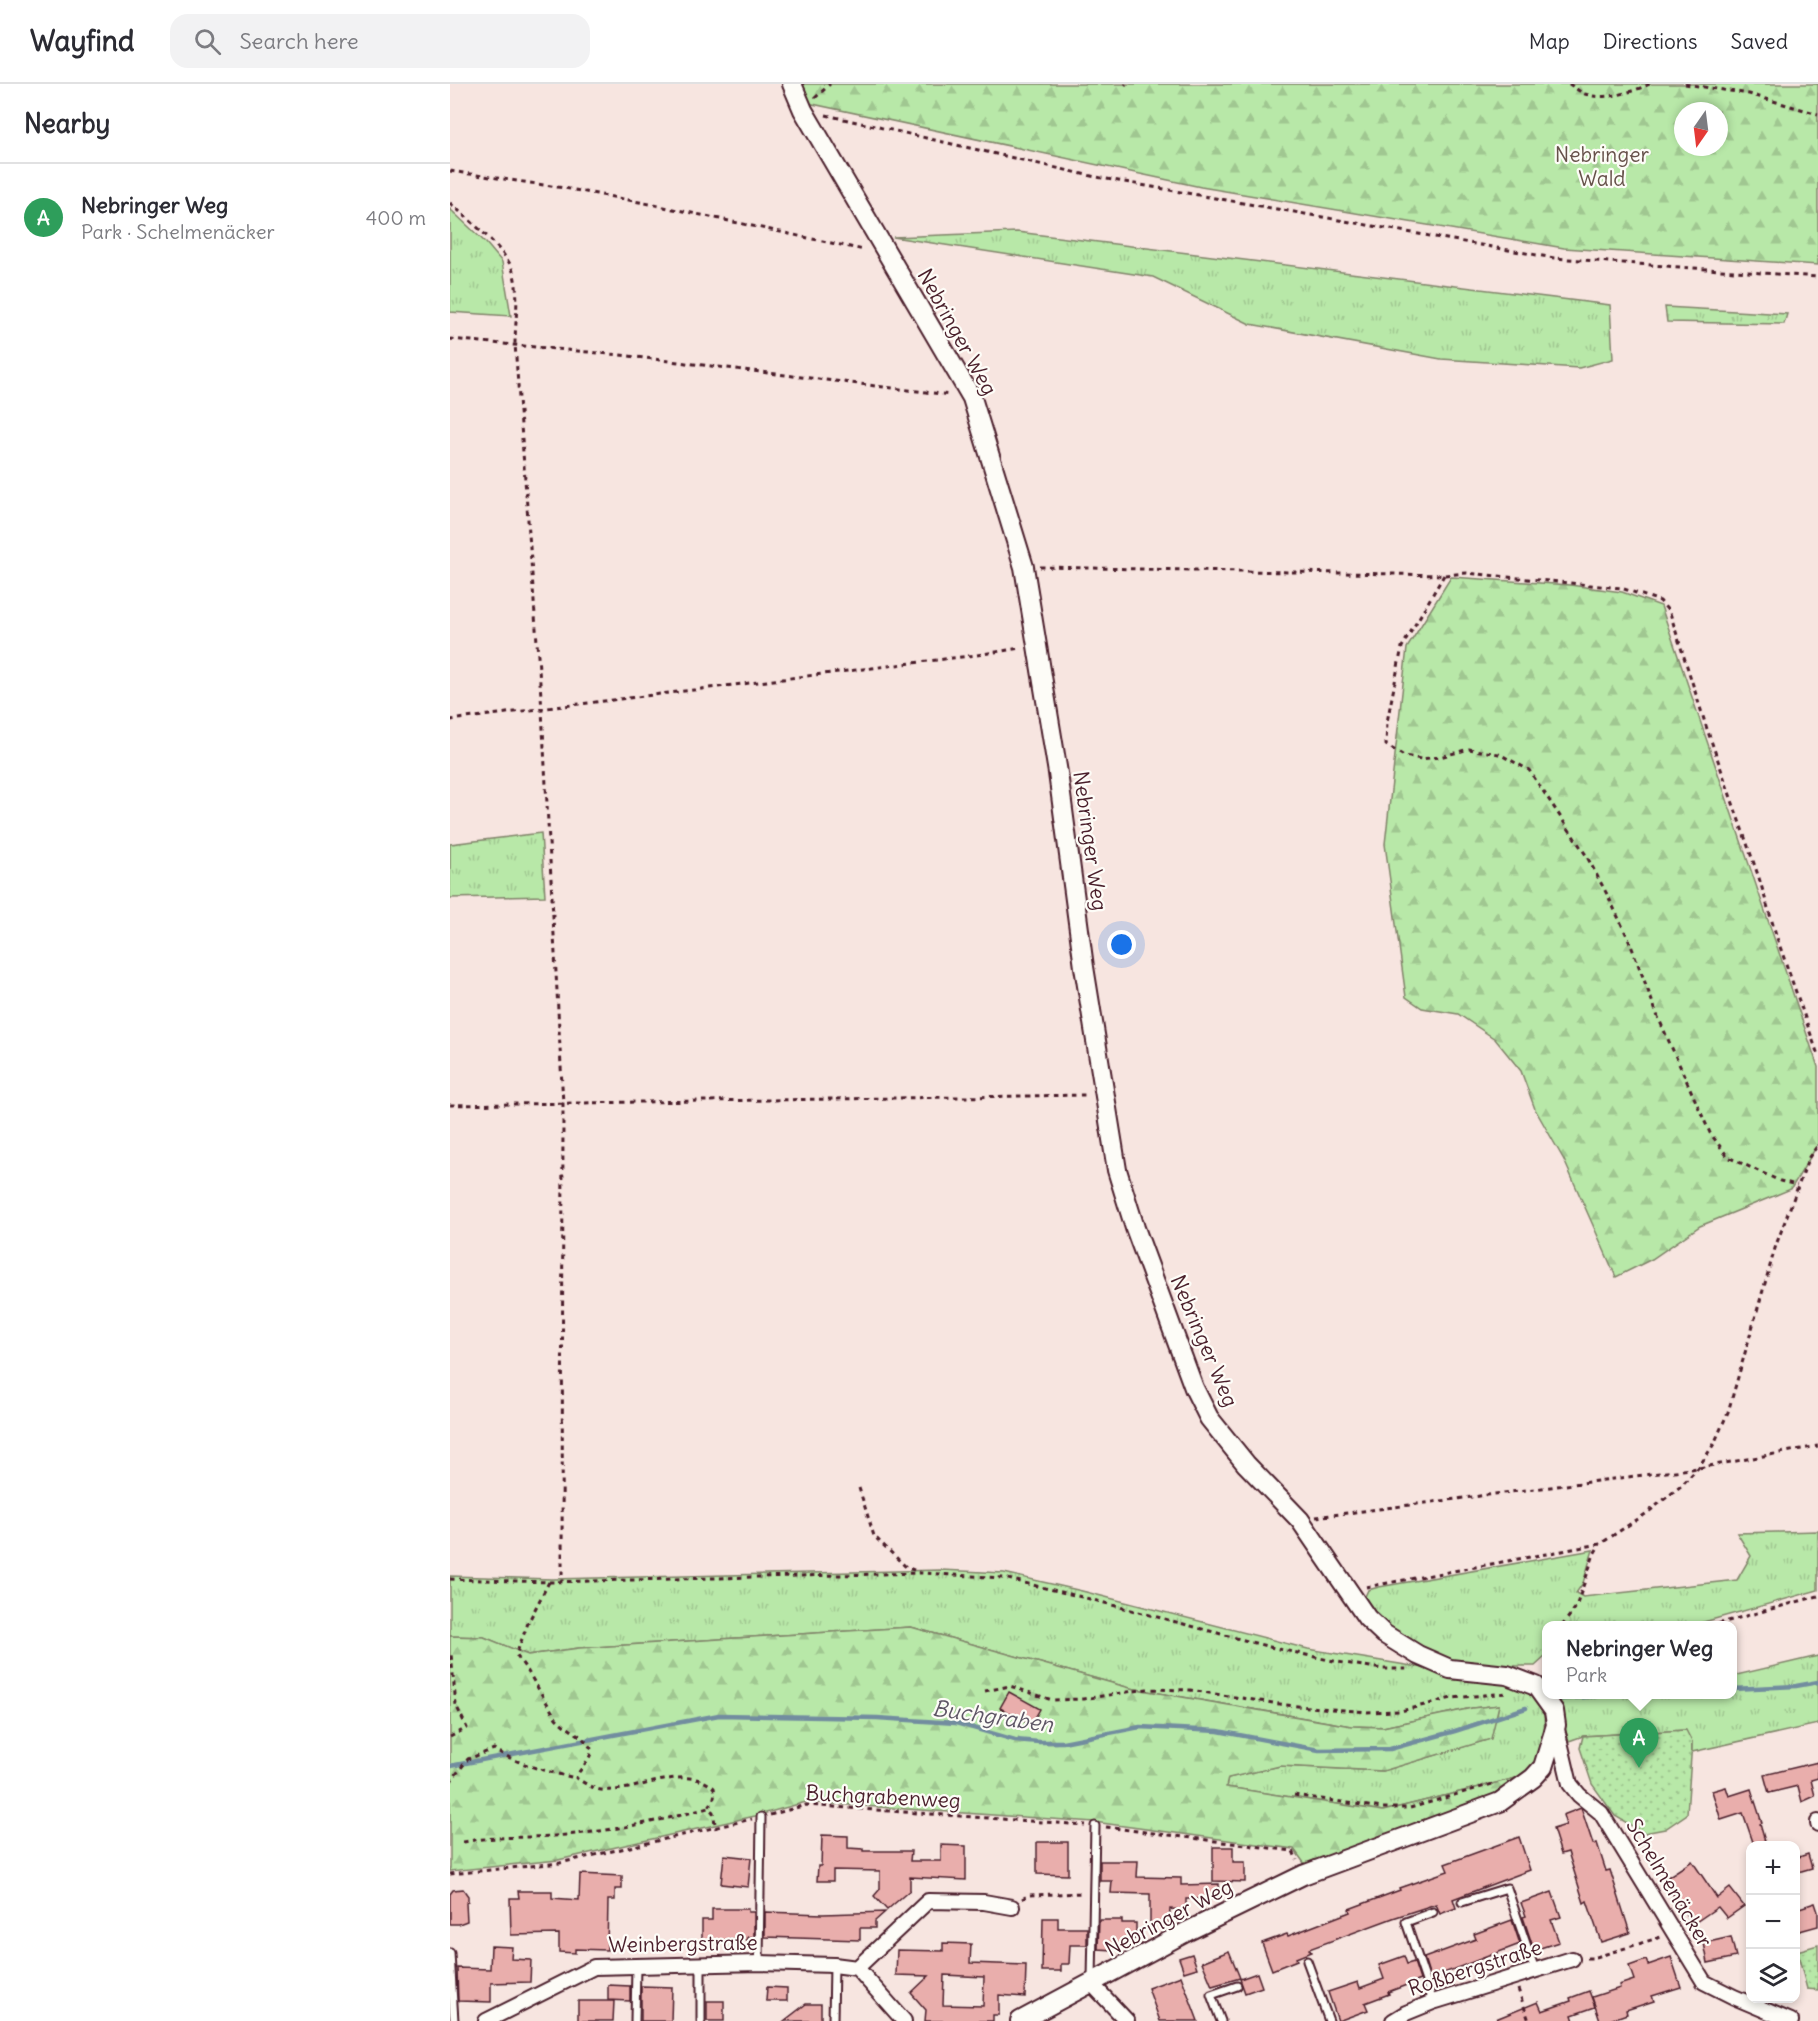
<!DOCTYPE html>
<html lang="en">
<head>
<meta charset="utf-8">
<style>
	:root { --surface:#fff; --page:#f2f2f3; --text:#2b2b33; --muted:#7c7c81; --line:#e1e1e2; --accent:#0f766e }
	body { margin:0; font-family:Delius,sans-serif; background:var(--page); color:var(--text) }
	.controls { position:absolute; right:18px; bottom:18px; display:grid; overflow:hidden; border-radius:12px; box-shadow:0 3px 9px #0003 }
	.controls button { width:54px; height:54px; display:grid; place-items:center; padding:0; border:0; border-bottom:2px solid var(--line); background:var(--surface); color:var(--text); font:30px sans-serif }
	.compass { position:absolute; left:1224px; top:18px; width:54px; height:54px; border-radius:50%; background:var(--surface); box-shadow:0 3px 9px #0003; rotate:194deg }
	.you { position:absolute; left:672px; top:861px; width:21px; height:21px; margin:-15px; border:4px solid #fff; border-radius:50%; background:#1a73e8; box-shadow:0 0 0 9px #1a73e833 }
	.badge { display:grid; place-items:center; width:39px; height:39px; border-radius:50%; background:var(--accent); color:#fff; font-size:20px; font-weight:700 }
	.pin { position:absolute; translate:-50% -50px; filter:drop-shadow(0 2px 3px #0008) }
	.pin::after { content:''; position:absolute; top:32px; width:21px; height:18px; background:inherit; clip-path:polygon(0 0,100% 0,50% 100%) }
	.popup { position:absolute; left:1092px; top:1537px; width:195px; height:78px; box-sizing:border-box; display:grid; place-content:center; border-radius:12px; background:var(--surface); filter:drop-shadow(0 2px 4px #0005); font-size:20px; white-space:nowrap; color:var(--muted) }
	.popup b { font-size:22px; color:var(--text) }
	.popup::after { content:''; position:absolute; left:50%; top:100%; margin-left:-12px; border:12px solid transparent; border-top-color:var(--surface) }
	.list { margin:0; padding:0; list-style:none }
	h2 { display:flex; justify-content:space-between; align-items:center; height:78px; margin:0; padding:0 24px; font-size:26px }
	h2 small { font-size:20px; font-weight:400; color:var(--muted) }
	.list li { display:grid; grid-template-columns:39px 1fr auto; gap:18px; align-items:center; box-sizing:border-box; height:108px; padding:0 24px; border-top:2px solid var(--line) }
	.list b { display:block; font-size:22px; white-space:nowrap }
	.list p { margin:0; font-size:20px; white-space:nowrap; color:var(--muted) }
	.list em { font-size:20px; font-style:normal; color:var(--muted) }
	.icon { flex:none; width:33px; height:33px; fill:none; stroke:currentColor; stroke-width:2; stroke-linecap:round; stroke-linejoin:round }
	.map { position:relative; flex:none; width:1368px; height:1937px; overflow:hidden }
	header { display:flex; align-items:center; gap:36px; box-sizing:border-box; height:84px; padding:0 30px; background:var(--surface); border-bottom:2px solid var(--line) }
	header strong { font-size:28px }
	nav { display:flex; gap:33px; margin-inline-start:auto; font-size:21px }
	.search { width:420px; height:54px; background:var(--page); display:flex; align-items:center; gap:15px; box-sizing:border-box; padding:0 21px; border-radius:18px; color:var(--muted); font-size:22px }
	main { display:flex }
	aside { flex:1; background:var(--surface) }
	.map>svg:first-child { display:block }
	.grass { fill:url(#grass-tufts); stroke:#81846a; stroke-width:1.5 }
	.forest { fill:url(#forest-firs); stroke:#81846a; stroke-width:1.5; fill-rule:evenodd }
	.park { fill:url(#park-dots); stroke:#81846a; stroke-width:1.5 }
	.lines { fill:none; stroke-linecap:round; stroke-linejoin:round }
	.stream { stroke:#728d9f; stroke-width:4.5 }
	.building { fill:#e9aeac; stroke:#4a1f2b; stroke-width:1.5; fill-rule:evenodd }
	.service-casing { stroke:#4a1f2b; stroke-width:11 }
	.minor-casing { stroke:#4a1f2b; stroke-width:18 }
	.tertiary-casing { stroke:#4a1f2b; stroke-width:22 }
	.path { stroke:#4a1f2b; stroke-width:3; stroke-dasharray:4.5 4.5; stroke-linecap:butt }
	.service { stroke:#fdfcf7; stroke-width:7 }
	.minor { stroke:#fdfcf7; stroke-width:14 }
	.tertiary { stroke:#fdfcf7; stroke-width:18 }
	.labels { text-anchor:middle; stroke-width:4.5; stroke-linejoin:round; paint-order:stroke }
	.park-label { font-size:21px; fill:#66514a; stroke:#fdfcf7 }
	.street-label { font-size:21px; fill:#4a1f2b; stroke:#fdfcf7 }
	.water-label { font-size:22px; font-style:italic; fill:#5e5665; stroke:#fdfcf7 }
</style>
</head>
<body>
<header>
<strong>Wayfind</strong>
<div class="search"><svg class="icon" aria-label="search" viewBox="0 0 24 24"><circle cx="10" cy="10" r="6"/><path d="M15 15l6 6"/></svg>Search here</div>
<nav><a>Map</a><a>Directions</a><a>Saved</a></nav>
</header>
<main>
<aside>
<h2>Nearby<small></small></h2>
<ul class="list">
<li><span class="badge" style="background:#2e9e5b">A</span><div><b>Nebringer Weg</b><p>Park · Schelmenäcker</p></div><em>400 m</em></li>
</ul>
</aside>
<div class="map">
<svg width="1368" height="1937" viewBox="0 0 1368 1937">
	<defs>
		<pattern id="grass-tufts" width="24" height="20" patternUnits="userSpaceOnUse" patternTransform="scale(1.5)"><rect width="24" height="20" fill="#b8e8a8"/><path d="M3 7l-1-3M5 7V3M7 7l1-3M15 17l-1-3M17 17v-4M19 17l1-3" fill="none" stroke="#a0c791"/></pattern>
		<pattern id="forest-firs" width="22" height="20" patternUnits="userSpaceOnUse" patternTransform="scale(1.5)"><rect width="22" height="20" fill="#b8e8a8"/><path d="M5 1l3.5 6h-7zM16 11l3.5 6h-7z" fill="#a0c791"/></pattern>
		<pattern id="park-dots" width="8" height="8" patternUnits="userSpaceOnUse" patternTransform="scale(1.5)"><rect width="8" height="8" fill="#b8e8a8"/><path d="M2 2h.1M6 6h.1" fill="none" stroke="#a0c791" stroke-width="1.8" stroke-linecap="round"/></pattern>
	</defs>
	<rect width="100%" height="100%" fill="#f7e5e0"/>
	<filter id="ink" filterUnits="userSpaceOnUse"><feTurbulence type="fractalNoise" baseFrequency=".0167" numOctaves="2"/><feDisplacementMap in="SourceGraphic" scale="12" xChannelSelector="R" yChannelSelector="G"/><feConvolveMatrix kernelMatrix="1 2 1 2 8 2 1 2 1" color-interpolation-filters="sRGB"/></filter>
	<g filter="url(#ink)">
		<!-- grass -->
		<g class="grass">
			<path d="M 0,125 L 36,159 L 52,178 L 61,232 L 0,228 Z"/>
			<path d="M 567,148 L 1160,221 L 1163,275 L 1129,284 L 991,275 L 800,240 L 703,193 L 443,153 Z"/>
			<path d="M 1215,223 L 1337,230 L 1334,240 L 1217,238 Z"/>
			<path d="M 91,749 L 95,812 L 0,814 L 0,760 Z"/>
			<path d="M 1368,1447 L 1368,1506 L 1243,1541 L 1096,1542 L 1096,1572 L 1085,1582 C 1047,1582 998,1583 963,1563 C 955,1558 946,1549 938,1543 C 928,1534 919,1528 913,1517 L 918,1506 L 929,1503 L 1143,1466 L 1133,1499 L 1126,1509 L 1133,1513 L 1287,1496 L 1301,1472 L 1287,1449 Z"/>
			<path d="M 491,1486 L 554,1489 L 632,1507 L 858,1565 L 1060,1598 C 1070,1604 1083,1610 1090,1620 C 1100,1636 1091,1676 1079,1691 C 1073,1697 1063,1702 1056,1707 L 1066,1694 L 933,1727 L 776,1703 L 778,1694 L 830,1682 L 933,1687 L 1040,1655 L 1049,1621 L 1022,1624 L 933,1643 L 901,1642 L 680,1604 L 461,1543 L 129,1564 L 78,1571 L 34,1553 L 0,1552 L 0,1492 L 102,1495 Z"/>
			<path d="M 1368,1572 L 1368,1640 L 1242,1668 L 1242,1658 L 1235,1646 L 1133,1652 L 1119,1657 L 1105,1613 L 1105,1610 L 1282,1610 L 1282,1592 Z"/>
		</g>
		<!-- forest -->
		<g class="forest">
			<path d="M 348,0 L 1368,0 L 1368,181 L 1114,164 L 751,103 L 358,19 ZM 1233,27 L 1269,27 L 1269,63 L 1233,63 Z"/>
			<path d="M 1001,493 L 1120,501 L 1172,508 L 1211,522 L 1368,983 L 1368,1060 L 1341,1105 L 1250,1142 L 1202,1175 L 1166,1193 L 1114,1076 L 1085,1025 L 1071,987 L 1045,955 L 1008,930 L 972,924 L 956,913 L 935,760 L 957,564 Z"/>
			<path d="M 461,1543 L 680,1604 L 901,1642 L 933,1643 L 1022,1624 L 1049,1621 L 1041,1655 L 933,1687 L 830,1682 L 778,1694 L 776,1703 L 933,1727 L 1066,1694 L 1056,1707 L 857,1783 L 844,1765 L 644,1738 L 356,1718 L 305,1732 L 108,1776 L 0,1787 L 0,1552 L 34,1553 L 78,1571 L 129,1564 Z"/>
		</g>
		<!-- park -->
		<g class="park">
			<path d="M 1236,1646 L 1242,1658 L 1237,1730 L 1215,1745 L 1194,1749 L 1165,1732 L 1142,1700 L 1130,1664 L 1133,1652 Z"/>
			<path d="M 1368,1861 L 1368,1906 L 1357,1905 L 1347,1867 Z"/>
		</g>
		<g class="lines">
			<!-- stream -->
			<g class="stream">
				<path d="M 1282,1605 L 1346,1602 L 1368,1598"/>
				<path d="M 1111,1615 L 1171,1610"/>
				<path d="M 0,1682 L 269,1631 L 427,1634 L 506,1639 L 565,1656 L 589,1658 L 613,1658 L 690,1643 L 768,1647 L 869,1666 L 940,1665 L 1005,1647 L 1076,1624"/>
			</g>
		</g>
		<!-- building -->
		<g class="building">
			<path d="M 559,1608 L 590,1625 L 581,1641 L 550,1624 Z"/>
			<path d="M 1368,1678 L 1368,1694 L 1361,1696 L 1365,1712 L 1352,1718 L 1348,1702 L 1319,1709 L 1314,1691 Z"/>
			<path d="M 1276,1703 L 1279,1712 L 1301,1705 L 1312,1739 L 1310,1740 L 1316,1761 L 1304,1761 L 1293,1729 L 1271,1736 L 1262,1707 Z"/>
			<path d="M 1131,1724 L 1143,1760 L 1147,1759 L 1156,1787 L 1160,1786 L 1180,1849 L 1151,1858 L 1137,1817 L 1134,1819 L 1118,1768 L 1111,1770 L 1103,1745 L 1116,1741 L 1113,1731 Z"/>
			<path d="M 372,1751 L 398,1752 L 398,1764 L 413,1765 L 413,1767 L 461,1767 L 460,1777 L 491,1777 L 491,1761 L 516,1762 L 516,1796 L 460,1793 L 460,1806 L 437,1826 L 424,1812 L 430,1805 L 430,1787 L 383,1786 L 383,1797 L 367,1797 L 368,1782 L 371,1782 Z"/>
			<path d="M 1069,1753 L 1080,1786 L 1003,1815 L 1006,1824 L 990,1830 L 986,1820 L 943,1834 L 859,1865 L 861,1868 L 846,1874 L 847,1876 L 822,1886 L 812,1859 L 837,1850 L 838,1852 L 900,1828 L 899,1825 L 950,1806 L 949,1804 L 998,1787 L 995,1780 Z"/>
			<path d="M 587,1758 L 618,1758 L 618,1791 L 587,1790 Z"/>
			<path d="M 763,1763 L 783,1763 L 783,1778 L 795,1778 L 795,1798 L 763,1797 Z"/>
			<path d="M 1358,1770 L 1362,1784 L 1348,1788 L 1346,1774 Z"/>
			<path d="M 274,1771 L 301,1774 L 298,1803 L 271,1800 Z"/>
			<path d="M 650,1777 L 688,1777 L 687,1793 L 731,1794 L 731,1801 L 769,1800 L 769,1815 L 736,1815 L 736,1826 L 720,1825 L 719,1840 L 700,1839 L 700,1810 L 661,1809 L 662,1797 L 650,1797 Z"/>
			<path d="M 1242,1777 L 1267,1814 L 1280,1804 L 1294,1822 L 1277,1834 L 1268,1823 L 1243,1840 L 1213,1796 Z"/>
			<path d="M 130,1790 L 172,1792 L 172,1805 L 165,1805 L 165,1816 L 158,1816 L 157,1866 L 125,1865 L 125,1869 L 109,1868 L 109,1850 L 61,1851 L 60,1814 L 69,1814 L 68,1807 L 102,1807 L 102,1814 L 129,1816 Z"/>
			<path d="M 13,1805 L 18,1812 L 18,1817 L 16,1819 L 17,1837 L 9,1840 L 0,1840 L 0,1810 L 3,1806 Z"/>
			<path d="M 1102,1808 L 1111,1833 L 1101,1836 L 1109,1858 L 1084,1866 L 1073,1833 L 1076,1832 L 1071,1819 Z"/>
			<path d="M 1365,1819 L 1368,1828 L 1368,1842 L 1346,1848 L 1346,1825 Z"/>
			<path d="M 262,1825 L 298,1825 L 298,1828 L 304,1828 L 304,1853 L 298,1853 L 298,1856 L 252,1856 L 252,1836 L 262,1836 Z"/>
			<path d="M 315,1828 L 373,1830 L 435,1828 L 425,1837 L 425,1844 L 410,1844 L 410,1856 L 315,1853 Z"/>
			<path d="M 593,1834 L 608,1834 L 608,1844 L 637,1844 L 637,1861 L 620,1861 L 619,1880 L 611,1880 L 611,1887 L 592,1887 Z"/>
			<path d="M 649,1836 L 672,1836 L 672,1839 L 686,1839 L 686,1854 L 664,1866 L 648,1865 Z"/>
			<path d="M 1062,1836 L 1070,1860 L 986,1892 L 986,1891 L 980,1893 L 974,1874 L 1026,1855 L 1024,1850 Z"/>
			<path d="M 1281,1853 L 1286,1873 L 1258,1879 L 1254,1859 Z"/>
			<path d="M 493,1859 L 521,1860 L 520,1879 L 576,1881 L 575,1913 L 549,1911 L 549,1931 L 543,1931 L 543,1937 L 475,1937 L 476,1926 L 461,1909 L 479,1892 L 446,1891 L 447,1866 L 493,1867 ZM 494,1891 L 534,1893 L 533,1922 L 493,1921 Z"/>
			<path d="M 41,1862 L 62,1863 L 61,1875 L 81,1876 L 80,1898 L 41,1899 L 41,1918 L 8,1917 L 7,1884 L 40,1885 Z"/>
			<path d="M 779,1867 L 790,1894 L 762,1902 L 752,1878 Z"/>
			<path d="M 742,1870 L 747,1884 L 734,1888 L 729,1874 Z"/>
			<path d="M 954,1872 L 957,1880 L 964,1878 L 970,1896 L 938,1908 L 939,1910 L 915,1919 L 918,1926 L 888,1937 L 878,1908 L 908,1898 L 910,1904 L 934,1895 L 929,1881 Z"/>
			<path d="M 1221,1873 L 1231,1903 L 1202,1912 L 1204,1917 L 1176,1926 L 1177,1930 L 1157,1937 L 1150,1937 L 1142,1913 L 1170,1904 L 1169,1901 L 1184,1896 L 1179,1882 L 1196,1876 L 1198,1881 Z"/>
			<path d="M 807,1889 L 812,1903 L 795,1909 L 790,1895 Z"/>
			<path d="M 731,1892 L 748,1937 L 710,1937 L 698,1904 Z"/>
			<path d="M 158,1901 L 180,1902 L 180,1917 L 158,1916 Z"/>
			<path d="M 191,1902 L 222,1903 L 221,1937 L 191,1937 Z"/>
			<path d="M 317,1903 L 337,1904 L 337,1917 L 316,1917 Z"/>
			<path d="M 1139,1907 L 1145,1923 L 1122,1931 L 1124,1937 L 1047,1937 L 1046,1935 L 1088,1918 L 1092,1927 L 1121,1917 L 1120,1914 Z"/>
			<path d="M 128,1917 L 164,1917 L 163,1937 L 128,1937 Z"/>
			<rect x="257" y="1917" width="17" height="20"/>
			<path d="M 356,1920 L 371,1920 L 371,1937 L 334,1937 Z"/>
		</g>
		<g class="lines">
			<!-- service casing -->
			<g class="service-casing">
				<g id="service">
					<path d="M 1012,1818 L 1057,1804 L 1085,1886"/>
					<path d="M 983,1828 L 956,1838 L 983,1918"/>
					<path d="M 0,1869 L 4,1937"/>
					<path d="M 857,1877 L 879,1937"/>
					<path d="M 309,1879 L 311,1733"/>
					<path d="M 642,1895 L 645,1742"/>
					<path d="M 185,1937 L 186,1882"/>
					<path d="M 251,1937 L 251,1880"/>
					<path d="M 383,1937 L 384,1881"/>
					<path d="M 771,1937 L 761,1911 L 787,1902"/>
				</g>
			</g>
			<!-- minor casing -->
			<g class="minor-casing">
				<g id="minor">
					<path d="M 1106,1641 L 1120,1700 L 1129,1711 L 1151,1729 L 1254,1898 L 1284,1913 L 1341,1937"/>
					<path d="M 1368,1738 L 1368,1740"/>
					<path d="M 407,1884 L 478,1817 L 534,1818 L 562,1823"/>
					<path d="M 642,1900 L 677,1937"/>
					<path d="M 36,1937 L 144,1883 L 309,1879 L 384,1881 L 407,1884 L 454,1937"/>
					<path d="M 943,1937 L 956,1929 L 983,1918 L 1122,1875"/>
				</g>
			</g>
			<!-- tertiary casing -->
			<g class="tertiary-casing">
				<path id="tertiary" d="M 342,0 L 353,26 L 522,314 L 574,483 L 608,689 L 634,883 L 667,1086 L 685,1144 L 744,1304 L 759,1334 L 796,1380 L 850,1436 L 917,1534 L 934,1550 L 968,1571 L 1000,1585 L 1057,1591 L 1086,1602 L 1104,1627 L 1106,1641 L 1093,1683 L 1083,1694 L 1050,1718 L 853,1791 L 738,1847 L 570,1937"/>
			</g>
			<!-- path -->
			<g class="path">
				<path d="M 1119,0 C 1124,3 1130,8 1135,10 C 1155,17 1182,8 1200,0"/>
				<path d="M 1235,0 L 1299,10 L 1368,30"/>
				<path d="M 675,1 L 676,0"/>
				<path d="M 365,14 L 380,0"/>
				<path d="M 376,31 L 646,93 L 1104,174 L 1368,193"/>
				<path d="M 0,87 L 114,104 L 200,120 L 414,166"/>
				<path d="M 0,119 C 17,134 51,162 61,182 C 71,205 65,237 65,260 L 92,626 L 113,1020 L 112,1497"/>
				<path d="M 0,255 L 170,271 L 500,311"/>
				<path d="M 590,483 L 994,491 L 1017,489 L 1171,504 L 1210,517 L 1220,529 L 1257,645 L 1309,794 L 1327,854 L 1368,971"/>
				<path d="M 994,491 L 952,563 L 937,638 L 936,661 L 954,672 L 971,675 L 990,673 L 1019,665 L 1049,670 L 1079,686 L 1136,771 L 1159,814 L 1179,856 L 1208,933 L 1260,1049 L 1278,1073 L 1330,1097 L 1347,1101"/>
				<path d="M 0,636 L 527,571 L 570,564"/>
				<path d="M 0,1021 L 637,1011"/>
				<path d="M 409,1404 L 424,1452 L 456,1483 L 469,1488"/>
				<path d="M 866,1433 L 1248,1384 L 1368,1362"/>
				<path d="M 0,1495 L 99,1498 L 472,1489 L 554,1494 L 636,1514 L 820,1563 L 888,1578 L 933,1585 L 959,1585"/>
				<path d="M 99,1498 L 78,1539 L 66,1571 L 77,1586 L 106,1634 C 119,1648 130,1647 142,1666 C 139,1679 128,1686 126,1694 C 133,1698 143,1705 151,1706 C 187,1710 233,1678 264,1704 C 266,1713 263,1717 258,1724"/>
				<path d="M 916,1503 L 1150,1460 L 1197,1429 L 1231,1402 L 1248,1384 L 1264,1360 L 1278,1328 L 1326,1161 L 1359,1073 L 1368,1061"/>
				<path d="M 1112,1542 L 1126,1523 L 1144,1470 L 1150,1460"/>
				<path d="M 1260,1542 L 1368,1512"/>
				<path d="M 535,1607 L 560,1602 L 602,1616 L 633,1615 L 697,1605 L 740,1606 L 836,1621 L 917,1628 L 951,1627 L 1002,1614 L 1057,1609"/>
				<path d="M 0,1653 L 17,1644 L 6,1621 L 1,1570"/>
				<path d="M 0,1698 L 18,1675 L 44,1665 C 69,1681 98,1688 126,1694"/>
				<path d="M 844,1711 L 932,1724 L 960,1724 L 1046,1699"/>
				<path d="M 320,1731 L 356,1721 L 635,1741"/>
				<path d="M 656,1743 L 843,1767 L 847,1776"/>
				<path d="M 13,1758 C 44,1752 73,1754 104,1752 C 157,1748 207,1738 258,1724 L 263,1728 L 266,1745"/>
				<path d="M 0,1790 L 110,1779 L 302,1735"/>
				<path d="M 572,1815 L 579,1811 L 633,1809"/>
				<path d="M 1137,1874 L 1143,1874 L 1211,1853"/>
				<path d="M 1068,1905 L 1079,1937"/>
			</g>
			<!-- service -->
			<use href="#service" class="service"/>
			<!-- minor -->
			<use href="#minor" class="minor"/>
			<!-- tertiary -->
			<use href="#tertiary" class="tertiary"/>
		</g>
	</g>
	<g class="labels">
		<!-- park labels -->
		<g class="park-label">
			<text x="1152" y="78">Nebringer<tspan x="1152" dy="24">Wald</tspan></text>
		</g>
		<!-- street labels -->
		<g class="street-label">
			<text transform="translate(507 248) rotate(61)" y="7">Nebringer Weg</text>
			<text transform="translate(640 757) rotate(82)" y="7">Nebringer Weg</text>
			<text transform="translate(754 1257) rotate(67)" y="7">Nebringer Weg</text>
			<text transform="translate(433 1713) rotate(3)" y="7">Buchgrabenweg</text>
			<text transform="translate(1219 1799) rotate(59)" y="7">Schelmenäcker</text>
			<text transform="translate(719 1834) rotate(-28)" y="7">Nebringer Weg</text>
			<text transform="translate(233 1860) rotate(-1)" y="7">Weinbergstraße</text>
			<text transform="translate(1025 1884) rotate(-18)" y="7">Roßbergstraße</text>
		</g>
		<!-- water labels -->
		<g class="water-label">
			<text transform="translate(543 1632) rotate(8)" y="8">Buchgraben</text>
		</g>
	</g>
</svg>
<div class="controls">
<button>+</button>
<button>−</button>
<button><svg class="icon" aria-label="layers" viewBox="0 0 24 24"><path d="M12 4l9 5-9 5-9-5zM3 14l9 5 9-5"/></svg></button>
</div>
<svg class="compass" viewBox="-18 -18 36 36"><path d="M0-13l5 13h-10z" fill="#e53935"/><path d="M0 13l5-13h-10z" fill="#7c7c81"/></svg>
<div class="you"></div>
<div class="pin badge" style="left:1189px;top:1684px;background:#2e9e5b">A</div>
<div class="popup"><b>Nebringer Weg</b>Park</div>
</div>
</main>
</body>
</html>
